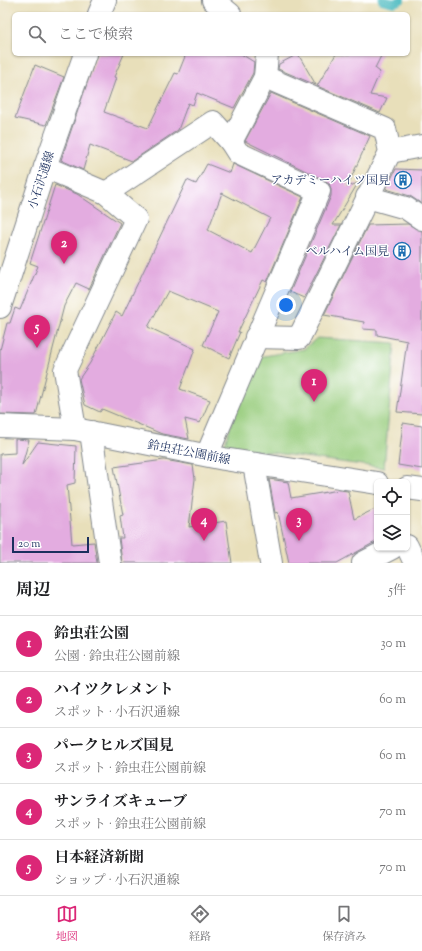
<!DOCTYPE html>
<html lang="ja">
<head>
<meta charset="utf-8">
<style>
	:root { --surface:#fff; --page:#f6f6f6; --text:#202124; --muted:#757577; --line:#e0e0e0; --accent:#db2777 }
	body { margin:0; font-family:"Sorts Mill Goudy","Noto Serif JP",serif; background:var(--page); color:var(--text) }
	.controls { position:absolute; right:12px; bottom:12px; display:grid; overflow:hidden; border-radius:6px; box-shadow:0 1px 3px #0004 }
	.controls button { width:36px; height:36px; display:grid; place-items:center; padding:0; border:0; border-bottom:1px solid var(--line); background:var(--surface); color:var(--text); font:20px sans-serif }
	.scale { position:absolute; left:12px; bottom:10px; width:77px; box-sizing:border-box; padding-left:4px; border:2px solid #1b2f5e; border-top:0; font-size:11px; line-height:14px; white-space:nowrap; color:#1b2f5e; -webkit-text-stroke:3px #fff; paint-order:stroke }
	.you { position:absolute; left:286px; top:305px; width:14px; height:14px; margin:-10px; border:3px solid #fff; border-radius:50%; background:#1a73e8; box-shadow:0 0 0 6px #1a73e833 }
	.badge { display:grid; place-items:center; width:26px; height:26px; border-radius:50%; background:var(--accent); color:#fff; font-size:13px; font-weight:700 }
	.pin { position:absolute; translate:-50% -33px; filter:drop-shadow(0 1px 2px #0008) }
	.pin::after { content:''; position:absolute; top:21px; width:14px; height:12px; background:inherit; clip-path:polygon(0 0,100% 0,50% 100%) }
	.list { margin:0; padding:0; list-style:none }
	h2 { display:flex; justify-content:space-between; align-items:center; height:52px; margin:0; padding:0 16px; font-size:17px }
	h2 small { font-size:13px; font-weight:400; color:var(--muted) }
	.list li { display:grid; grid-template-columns:26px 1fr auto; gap:12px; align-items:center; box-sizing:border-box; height:56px; padding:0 16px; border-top:1px solid var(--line) }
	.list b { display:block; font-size:15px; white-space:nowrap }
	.list p { margin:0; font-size:13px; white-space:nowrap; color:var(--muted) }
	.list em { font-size:13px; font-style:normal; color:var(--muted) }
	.icon { flex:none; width:22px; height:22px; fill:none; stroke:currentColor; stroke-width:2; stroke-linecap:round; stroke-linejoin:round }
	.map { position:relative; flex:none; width:422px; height:563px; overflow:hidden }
	.search { position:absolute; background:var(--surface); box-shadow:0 1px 3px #0004; left:12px; right:12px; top:12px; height:44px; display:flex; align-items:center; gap:10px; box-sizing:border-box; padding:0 14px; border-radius:6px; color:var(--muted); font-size:15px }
	.sheet { height:332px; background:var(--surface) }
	nav { display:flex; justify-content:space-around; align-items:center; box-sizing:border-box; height:56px; border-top:1px solid var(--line); background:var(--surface); font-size:11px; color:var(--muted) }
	nav a { display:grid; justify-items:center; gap:2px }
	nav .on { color:var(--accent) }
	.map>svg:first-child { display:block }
	.green { fill:#99cd7e; stroke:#5a7e6e }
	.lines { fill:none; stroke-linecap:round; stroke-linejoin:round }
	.stream { stroke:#4ab9bf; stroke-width:8 }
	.building { fill:#e3ace0; fill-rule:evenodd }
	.minor-casing { stroke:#82878c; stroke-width:24 }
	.minor { stroke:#fff; stroke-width:22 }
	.labels { text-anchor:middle; stroke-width:3; stroke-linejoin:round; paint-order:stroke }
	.street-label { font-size:12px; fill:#1b2f5e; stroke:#fff }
	.poi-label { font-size:12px; fill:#1b2f5e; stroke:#fff; text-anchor:end }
</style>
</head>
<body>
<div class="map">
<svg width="422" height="563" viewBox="0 0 422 563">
	<rect width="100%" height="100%" fill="#fff"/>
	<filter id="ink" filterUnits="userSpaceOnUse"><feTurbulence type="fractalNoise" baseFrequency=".025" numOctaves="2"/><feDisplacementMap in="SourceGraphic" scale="8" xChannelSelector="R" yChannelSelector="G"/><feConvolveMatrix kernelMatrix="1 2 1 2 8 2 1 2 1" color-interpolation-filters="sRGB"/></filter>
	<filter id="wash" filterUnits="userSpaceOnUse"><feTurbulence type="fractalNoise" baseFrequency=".012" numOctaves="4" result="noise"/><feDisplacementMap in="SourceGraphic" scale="16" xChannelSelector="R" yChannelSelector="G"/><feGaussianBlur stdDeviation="0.9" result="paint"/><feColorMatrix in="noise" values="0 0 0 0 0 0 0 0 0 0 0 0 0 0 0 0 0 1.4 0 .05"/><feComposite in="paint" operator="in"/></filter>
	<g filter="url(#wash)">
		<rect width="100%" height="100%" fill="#e8dfba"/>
		<!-- green -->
		<path class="green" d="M 317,338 L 395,343 L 384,468 L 224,446 L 253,358 L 304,349 Z"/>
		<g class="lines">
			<!-- stream -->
			<path class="stream" d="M 382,0 L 394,3 L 401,0"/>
		</g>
		<g id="blocks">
			<!-- building -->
			<g class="building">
				<path d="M 97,54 L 124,54 L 114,77 L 116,78 L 104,112 L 148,128 L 175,73 L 178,74 L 186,54 L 241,54 L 254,62 L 253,73 L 234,108 L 197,93 L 193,105 L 188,103 L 178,130 L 132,161 L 90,145 L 83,170 L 61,160 Z"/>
				<path d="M 298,54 L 316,85 L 278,69 L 279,64 Z"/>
				<path d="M 336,54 L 382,54 L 375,68 L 380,72 L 370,95 L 387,98 L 380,113 L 317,86 Z"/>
				<path d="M 35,65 L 64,77 L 46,125 L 15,118 Z"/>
				<path d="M 271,93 L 370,136 L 347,187 L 358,183 L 333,225 L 341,225 L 304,298 L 290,292 L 331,196 L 331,189 L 329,183 L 324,180 L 245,141 Z"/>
				<path d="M 207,164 L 230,173 L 233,164 L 303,197 L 267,282 L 263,280 L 238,332 L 240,332 L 229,358 L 203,345 L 218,312 L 168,291 L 148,327 L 195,349 L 180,389 L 210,400 L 200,423 L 185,419 L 189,439 L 162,434 L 102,409 L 100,412 L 85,405 L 79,379 L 90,363 L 116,312 L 122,316 L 187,180 L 196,184 ZM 222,193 L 270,218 L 252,253 L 208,230 Z"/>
				<path d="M 396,169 L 422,170 L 422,204 L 410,196 L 386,189 Z"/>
				<path d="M 55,185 L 77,194 L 120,223 L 89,289 L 76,283 L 64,306 L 36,415 L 0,414 L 0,350 L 7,323 L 10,323 L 15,308 L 20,310 L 38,266 L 30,263 Z"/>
				<path d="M 408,224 L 422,231 L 422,414 L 397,412 L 407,341 L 377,335 L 377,330 L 363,329 L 364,322 L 324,315 L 368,225 Z"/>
				<path d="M 403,423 L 422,426 L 422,469 L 398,465 Z"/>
				<path d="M 15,439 L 29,440 L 22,465 L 38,442 L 76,446 L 75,483 L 67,485 L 72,544 L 94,542 L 97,563 L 0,563 L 0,454 L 15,453 Z"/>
				<path d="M 164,460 L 193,465 L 195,479 L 189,527 L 226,521 L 232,563 L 122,563 L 119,538 L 123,538 L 120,516 L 123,515 L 114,467 Z"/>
				<path d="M 269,479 L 288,482 L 291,498 L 339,490 L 348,491 L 354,519 L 377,508 L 377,541 L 337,563 L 289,563 L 278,512 L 275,513 Z"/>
			</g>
		</g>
	</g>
	<g filter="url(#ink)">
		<use href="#blocks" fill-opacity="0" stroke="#82878c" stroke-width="1"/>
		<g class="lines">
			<!-- minor casing -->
			<g class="minor-casing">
				<g id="minor">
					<path d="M 213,0 L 230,14"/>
					<path d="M 99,14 L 105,0"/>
					<path d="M 390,152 L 422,146"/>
					<path d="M 45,167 L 106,193 L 136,219 L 65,370 L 75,429"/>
					<path d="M 106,193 L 213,122 L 231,142 L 265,77 L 267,54"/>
					<path d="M 367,197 L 406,208 L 422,219"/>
					<path d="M 0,307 L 45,167 L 85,54"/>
					<path d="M 256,337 L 299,338 L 390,152 L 385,129 L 265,77"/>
					<path d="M 0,426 L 75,429 L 224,459 L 377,483"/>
					<path d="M 91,432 L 110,563"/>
					<path d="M 207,455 L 319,191 L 238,153 L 231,142"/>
					<path d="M 254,464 L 271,563"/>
					<path d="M 407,488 L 422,490"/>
					<path d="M 407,546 L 415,563"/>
					<path d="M 363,563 L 392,548"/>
				</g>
			</g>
			<!-- minor -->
			<use href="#minor" class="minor"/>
		</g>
	</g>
	<!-- icons -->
	<defs>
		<g id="building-ring" transform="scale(0.9)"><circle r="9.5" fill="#fff" stroke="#1f6fb2" stroke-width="1.5"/><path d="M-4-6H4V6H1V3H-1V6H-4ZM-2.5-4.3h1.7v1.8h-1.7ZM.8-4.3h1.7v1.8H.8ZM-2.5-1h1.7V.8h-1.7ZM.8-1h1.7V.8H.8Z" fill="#1f6fb2"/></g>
	</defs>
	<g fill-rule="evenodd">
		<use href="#building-ring" x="403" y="180"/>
		<use href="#building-ring" x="402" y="251"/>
	</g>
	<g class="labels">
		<!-- street labels -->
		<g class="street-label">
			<text transform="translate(41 180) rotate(-72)" y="4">小石沢通線</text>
			<text transform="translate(189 452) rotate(11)" y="4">鈴虫荘公園前線</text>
		</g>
		<!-- poi labels -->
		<g class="poi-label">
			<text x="390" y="184">アカデミーハイツ国見</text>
			<text x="389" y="255">ベルハイム国見</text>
		</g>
	</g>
</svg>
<div class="controls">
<button><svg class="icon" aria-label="locate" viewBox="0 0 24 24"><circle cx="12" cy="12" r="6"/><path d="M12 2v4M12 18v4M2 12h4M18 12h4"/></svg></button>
<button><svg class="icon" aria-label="layers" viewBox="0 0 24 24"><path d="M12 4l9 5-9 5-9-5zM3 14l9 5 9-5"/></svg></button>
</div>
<div class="scale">20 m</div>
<div class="you"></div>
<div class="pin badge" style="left:314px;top:402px">1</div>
<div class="pin badge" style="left:64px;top:264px">2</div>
<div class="pin badge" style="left:299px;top:541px">3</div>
<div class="pin badge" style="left:204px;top:541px">4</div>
<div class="pin badge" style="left:37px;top:348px">5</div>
<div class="search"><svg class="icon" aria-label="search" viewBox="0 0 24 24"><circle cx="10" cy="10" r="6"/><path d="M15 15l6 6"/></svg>ここで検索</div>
</div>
<section class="sheet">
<h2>周辺<small>5件</small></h2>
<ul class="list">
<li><span class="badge">1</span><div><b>鈴虫荘公園</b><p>公園 · 鈴虫荘公園前線</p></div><em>30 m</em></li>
<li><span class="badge">2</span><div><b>ハイツクレメント</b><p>スポット · 小石沢通線</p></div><em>60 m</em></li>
<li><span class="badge">3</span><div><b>パークヒルズ国見</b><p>スポット · 鈴虫荘公園前線</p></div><em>60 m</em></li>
<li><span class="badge">4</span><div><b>サンライズキューブ</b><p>スポット · 鈴虫荘公園前線</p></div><em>70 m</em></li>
<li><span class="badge">5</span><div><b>日本経済新聞</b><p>ショップ · 小石沢通線</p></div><em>70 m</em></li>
</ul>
</section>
<nav>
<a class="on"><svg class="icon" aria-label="map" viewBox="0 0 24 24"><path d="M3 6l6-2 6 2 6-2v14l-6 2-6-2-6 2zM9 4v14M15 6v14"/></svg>地図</a>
<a><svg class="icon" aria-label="directions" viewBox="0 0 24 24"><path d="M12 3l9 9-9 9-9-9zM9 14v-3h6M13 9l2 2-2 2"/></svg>経路</a>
<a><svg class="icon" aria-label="saved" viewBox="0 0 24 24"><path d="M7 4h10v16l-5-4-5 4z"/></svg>保存済み</a>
</nav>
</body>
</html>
